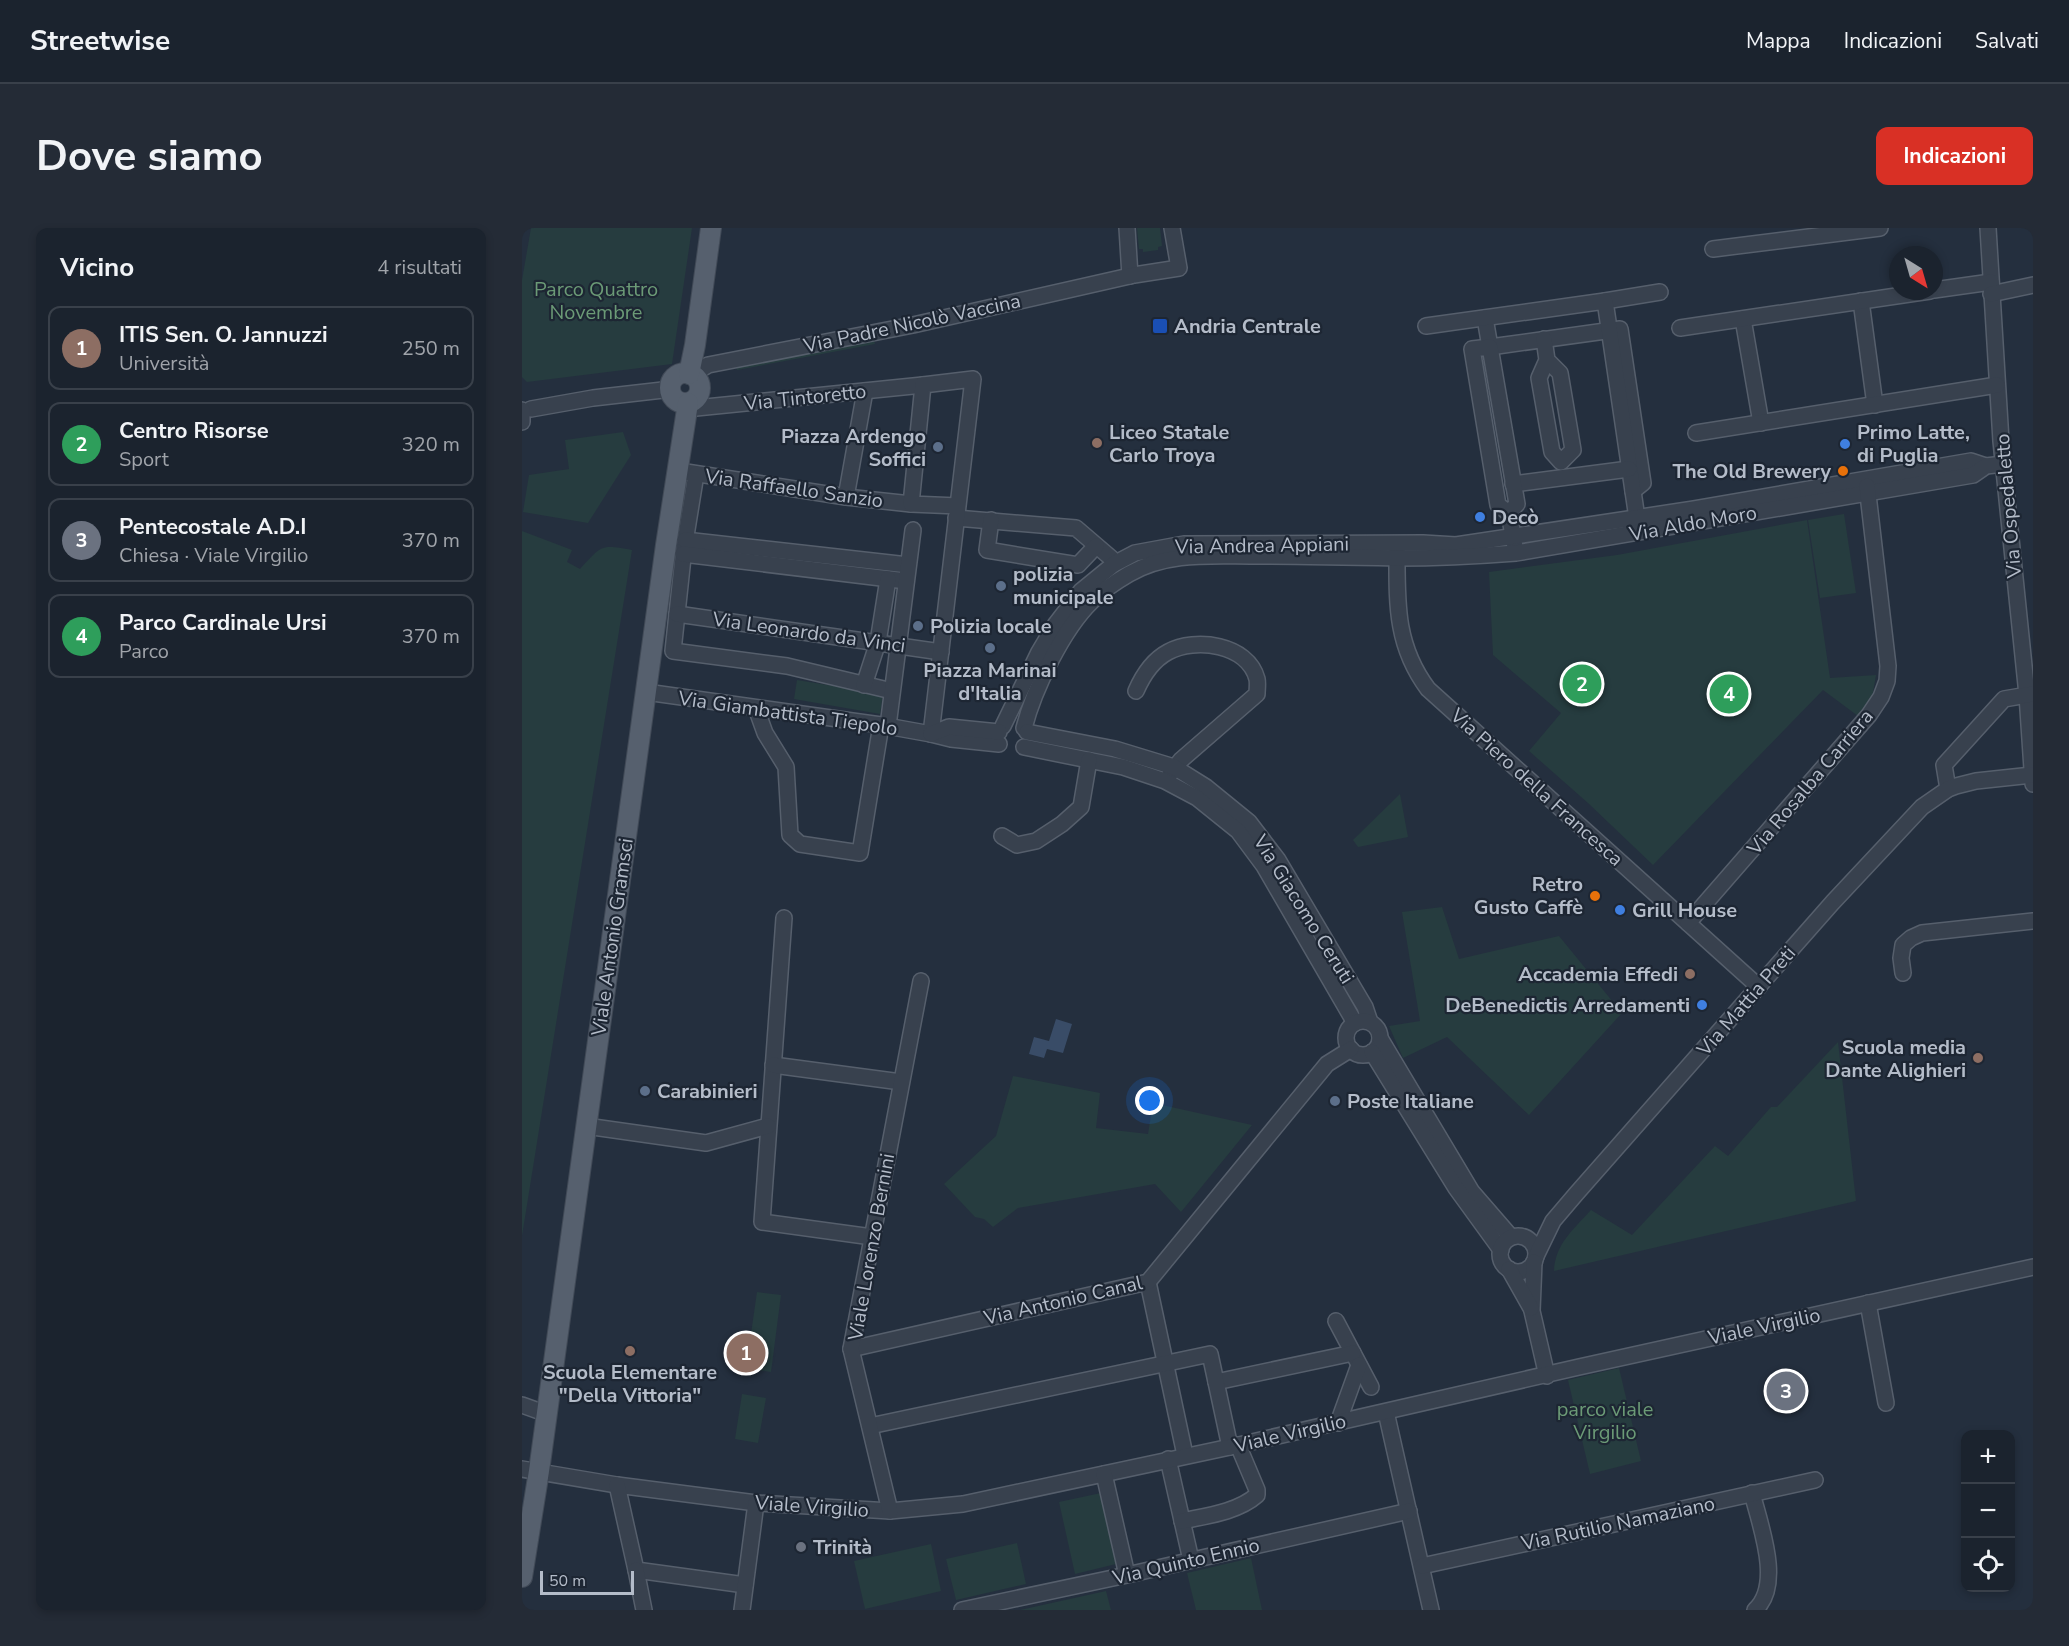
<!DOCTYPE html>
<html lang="it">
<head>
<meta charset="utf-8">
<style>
	:root { --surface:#1b232e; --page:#242b36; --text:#f1f3f6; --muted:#a0a4aa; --line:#39404a; --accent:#d93025 }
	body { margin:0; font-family:"Nunito Sans",sans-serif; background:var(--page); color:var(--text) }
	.controls { position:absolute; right:18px; bottom:18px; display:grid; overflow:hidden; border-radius:12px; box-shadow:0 3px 9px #0003 }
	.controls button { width:54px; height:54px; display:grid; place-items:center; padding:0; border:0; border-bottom:2px solid var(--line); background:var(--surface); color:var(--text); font:30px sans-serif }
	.compass { position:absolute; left:1367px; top:18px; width:54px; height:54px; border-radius:50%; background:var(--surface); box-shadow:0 3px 9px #0003; rotate:143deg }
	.scale { position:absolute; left:18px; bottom:15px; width:94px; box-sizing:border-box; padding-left:6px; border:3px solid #b4bcc9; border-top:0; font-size:16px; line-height:21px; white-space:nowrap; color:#b4bcc9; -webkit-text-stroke:4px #1d2633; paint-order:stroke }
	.you { position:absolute; left:628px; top:873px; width:21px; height:21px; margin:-15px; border:4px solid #fff; border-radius:50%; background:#1a73e8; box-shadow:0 0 0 9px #1a73e833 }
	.badge { display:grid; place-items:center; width:39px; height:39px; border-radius:50%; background:var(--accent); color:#fff; font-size:20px; font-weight:700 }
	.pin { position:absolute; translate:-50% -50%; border:3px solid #fff; box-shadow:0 2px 6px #0006 }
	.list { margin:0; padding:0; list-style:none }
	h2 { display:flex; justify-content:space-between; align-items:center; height:78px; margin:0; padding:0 24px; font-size:26px }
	h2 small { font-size:20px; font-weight:400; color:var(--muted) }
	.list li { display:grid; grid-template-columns:39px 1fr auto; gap:18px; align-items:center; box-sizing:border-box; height:84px; margin:0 12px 12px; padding:0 12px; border:2px solid var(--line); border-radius:12px }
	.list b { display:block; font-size:22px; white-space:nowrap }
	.list p { margin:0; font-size:20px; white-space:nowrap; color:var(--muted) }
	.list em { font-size:20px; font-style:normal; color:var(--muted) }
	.icon { flex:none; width:33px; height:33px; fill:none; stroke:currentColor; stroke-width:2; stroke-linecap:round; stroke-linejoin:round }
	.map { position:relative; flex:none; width:1511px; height:1382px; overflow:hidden; border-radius:12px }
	header { display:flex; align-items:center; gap:36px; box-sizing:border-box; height:84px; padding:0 30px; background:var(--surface); border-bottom:2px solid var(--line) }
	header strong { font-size:28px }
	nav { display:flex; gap:33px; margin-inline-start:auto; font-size:21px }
	.intro { display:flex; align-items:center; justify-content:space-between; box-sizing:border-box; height:144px; padding:0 36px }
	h1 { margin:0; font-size:42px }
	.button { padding:15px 27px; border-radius:12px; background:var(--accent); color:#fff; font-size:21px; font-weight:700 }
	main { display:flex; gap:36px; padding:0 36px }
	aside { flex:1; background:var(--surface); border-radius:12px; box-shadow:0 3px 9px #0003 }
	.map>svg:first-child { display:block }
	.green { fill:#263c3f }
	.water { fill:#394c67 }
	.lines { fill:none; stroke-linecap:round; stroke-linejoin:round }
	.minor-casing { stroke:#565f6c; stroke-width:18 }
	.major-casing { stroke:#414a57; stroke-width:22 }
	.minor { stroke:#38414e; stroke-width:15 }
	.major { stroke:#56606e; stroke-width:20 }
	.transit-dot { fill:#1a4fb4; stroke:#1d2633; stroke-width:2 }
	.education-dot { fill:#8d6e63; stroke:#1d2633; stroke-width:2 }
	.shop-dot { fill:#3f7fe0; stroke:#1d2633; stroke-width:2 }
	.service-dot { fill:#5c6f8a; stroke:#1d2633; stroke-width:2 }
	.food-dot { fill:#e8710a; stroke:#1d2633; stroke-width:2 }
	.worship-dot { fill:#6b7280; stroke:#1d2633; stroke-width:2 }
	.labels { text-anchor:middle; stroke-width:4.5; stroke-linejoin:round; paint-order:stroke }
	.park-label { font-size:20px; fill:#6b9a76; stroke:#1d2633 }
	.street-label { font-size:20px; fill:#b4bcc9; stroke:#1d2633 }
	.poi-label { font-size:20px; font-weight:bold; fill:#b4bcc9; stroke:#1d2633; text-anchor:start }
</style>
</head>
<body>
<header>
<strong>Streetwise</strong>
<nav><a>Mappa</a><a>Indicazioni</a><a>Salvati</a></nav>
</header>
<div class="intro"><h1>Dove siamo</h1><a class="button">Indicazioni</a></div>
<main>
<aside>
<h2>Vicino<small>4 risultati</small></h2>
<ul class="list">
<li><span class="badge" style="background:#8d6e63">1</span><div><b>ITIS Sen. O. Jannuzzi</b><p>Università</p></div><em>250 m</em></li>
<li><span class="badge" style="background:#2e9e5b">2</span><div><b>Centro Risorse</b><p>Sport</p></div><em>320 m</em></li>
<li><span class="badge" style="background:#6b7280">3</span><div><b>Pentecostale A.D.I</b><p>Chiesa · Viale Virgilio</p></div><em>370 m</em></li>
<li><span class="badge" style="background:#2e9e5b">4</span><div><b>Parco Cardinale Ursi</b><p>Parco</p></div><em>370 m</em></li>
</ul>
</aside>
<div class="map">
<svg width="1511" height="1382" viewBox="0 0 1511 1382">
	<rect width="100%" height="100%" fill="#242f3e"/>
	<!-- green -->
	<g class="green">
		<path d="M 9,0 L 170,0 L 150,136 L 5,154 L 0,149 L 0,52 Z"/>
		<path d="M 615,0 L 638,0 L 640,18 L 636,19 L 636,22 L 621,24 L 621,21 L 617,21 Z"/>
		<path d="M 352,112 L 353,116 L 215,142 L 214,138 Z"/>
		<path d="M 101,204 L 109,227 L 66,295 L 1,284 L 7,247 L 47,241 L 43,212 Z"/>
		<path d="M 1322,286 L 1334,365 L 1298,370 L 1286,292 Z"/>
		<path d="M 1285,292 L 1308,450 L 1354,447 L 1350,470 L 1336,488 L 1301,462 L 1131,637 L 1066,575 L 1007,523 L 1039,485 L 971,427 L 967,344 L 1095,327 Z"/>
		<path d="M 0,303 L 50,322 L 45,334 L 58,341 C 80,318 77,316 110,322 L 0,1008 Z"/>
		<path d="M 275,452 L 361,466 L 358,486 L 272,471 Z"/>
		<path d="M 878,566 L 886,609 L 836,619 L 831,612 Z"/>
		<path d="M 920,679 L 937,731 L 1037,708 L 1100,785 L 1007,887 L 925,809 L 881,830 L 867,798 L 898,793 L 880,684 Z"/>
		<path d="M 1316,814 L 1334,973 L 1032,1043 C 1033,1016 1052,1001 1069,982 L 1110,1007 L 1193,918 L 1206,928 L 1249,879 L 1255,879 Z"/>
		<path d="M 491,848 L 578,865 L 574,900 L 626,906 L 631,875 L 730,897 L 659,984 L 633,956 L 496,980 L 471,999 L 462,991 L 453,989 L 422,956 L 474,908 Z"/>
		<path d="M 235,1064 L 259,1067 L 249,1144 L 224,1140 Z"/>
		<path d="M 1097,1140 L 1119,1233 L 1068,1246 L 1046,1152 Z"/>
		<path d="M 220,1166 L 244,1170 L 236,1215 L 213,1211 Z"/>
		<path d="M 579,1265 L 594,1336 L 553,1346 L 537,1274 Z"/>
		<path d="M 495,1315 L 504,1356 L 434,1372 L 424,1331 Z"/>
		<path d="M 409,1316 L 419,1363 L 343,1381 L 332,1333 Z"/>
		<path d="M 729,1330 L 740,1382 L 674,1382 L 665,1345 Z"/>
		<path d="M 584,1363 L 589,1382 L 498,1382 Z"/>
	</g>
	<!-- water -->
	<path class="water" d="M 534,791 L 550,796 L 541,825 L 525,821 L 522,830 L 507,826 L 512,809 L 527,813 Z"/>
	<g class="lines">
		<!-- minor casing -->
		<g class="minor-casing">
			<g id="minor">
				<path d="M 605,0 L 608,48"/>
				<path d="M 1466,0 L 1479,213 L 1505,467 L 1511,556"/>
				<path d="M 1191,21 L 1358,0"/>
				<path d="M 1412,62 L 1469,54"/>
				<path d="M 1469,66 L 1511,57"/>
				<path d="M 1083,73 L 1138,64"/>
				<path d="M 1339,73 L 1353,177"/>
				<path d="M 963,90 L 968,119 L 1098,101 L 1121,255 L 1111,263"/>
				<path d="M 1221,91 L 1239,195"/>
				<path d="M 904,98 L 1083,73 L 1116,297"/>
				<path d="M 1158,100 L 1408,63"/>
				<path d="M 1022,111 L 1025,132 L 1017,150 L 1030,224 L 1039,234 L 1051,222 L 1038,145 L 1025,132"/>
				<path d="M 173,149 L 176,143 L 186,137 L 391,97 L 612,47 L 657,40 L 650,0"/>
				<path d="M 9,181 L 71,170 L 141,162"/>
				<path d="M 164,181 L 401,157"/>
				<path d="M 0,182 L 0,194"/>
				<path d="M 1174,205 L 1475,157"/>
				<path d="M 164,244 L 324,269 L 389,276"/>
				<path d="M 174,246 L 162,320 L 151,423 L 265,438 L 370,463"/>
				<path d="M 991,256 L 1107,241"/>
				<path d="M 324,269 L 343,163"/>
				<path d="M 987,285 L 995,276 L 968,119 L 950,121 L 976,277 L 987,285 L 993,319"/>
				<path d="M 434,290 L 554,300 L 589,330 L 592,336"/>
				<path d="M 469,292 L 465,322 L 556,337 L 574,318"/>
				<path d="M 163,312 L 386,337"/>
				<path d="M 875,322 C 875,374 873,417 906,461 L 1237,759"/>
				<path d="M 161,326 L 384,353"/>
				<path d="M 155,386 L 419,424"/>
				<path d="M 342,457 L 356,414 L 366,351"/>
				<path d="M 614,463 C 621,447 631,432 646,424 C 673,409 726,416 735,451 C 736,456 735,461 735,466 L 659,532 L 648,546"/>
				<path d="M 124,464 L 359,497 L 409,506 L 429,511 L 477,516"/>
				<path d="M 234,480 L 243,505 L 264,539 L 268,607 L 278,616 L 338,625 L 359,497"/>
				<path d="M 366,498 L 391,302"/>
				<path d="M 481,498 L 517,424 L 533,397 L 559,363 L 592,336 L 613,325 L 662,316 L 901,315 L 934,317 L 1172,281 L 1449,233 L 1464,238"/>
				<path d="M 502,500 C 512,461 541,401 570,373 C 580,363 595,353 607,346 C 645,324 688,328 731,328 C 779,328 828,329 876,330 C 916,330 955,328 994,325 L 1451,247 L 1464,238 L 1481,236"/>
				<path d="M 505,504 L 593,521 L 652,539 L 684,559 L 727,594 L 756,632 L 843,779 L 848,794"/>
				<path d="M 409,506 L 451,151 L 401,157 L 389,276 L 436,278"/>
				<path d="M 409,506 L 427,499 L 477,504"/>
				<path d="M 502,519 L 601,539 L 643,553 L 675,570 L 716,603 L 742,638 L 833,795"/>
				<path d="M 1426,561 L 1422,537 L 1482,471 L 1511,466"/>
				<path d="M 480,608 L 495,617 L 514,613 L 540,596 L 559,579 L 567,532"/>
				<path d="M 262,690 L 240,994 L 350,1009"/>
				<path d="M 1166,695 L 1347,487 L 1359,469 L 1365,453 L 1366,438 L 1345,258"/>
				<path d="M 1381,745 L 1379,730 L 1381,717 L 1389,710 L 1400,705 L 1511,693"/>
				<circle cx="841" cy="810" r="17"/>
				<path d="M 858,810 L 950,964 L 989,1009"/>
				<path d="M 850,824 L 934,960 L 979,1022"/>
				<path d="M 251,837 L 379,854"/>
				<path d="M 64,898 L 184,915 L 246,898"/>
				<circle cx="996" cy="1026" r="18"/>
				<path d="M 1014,1028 L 1031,993 L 1054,966 L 1311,674 L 1400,579 L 1426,561 L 1434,558 L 1454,553 L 1510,547"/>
				<path d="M 1012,1034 L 1010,1083 L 1025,1148"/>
				<path d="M 987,1041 L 1009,1080"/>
				<path d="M 626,1054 L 663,1227"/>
				<path d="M 1346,1075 L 1364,1175"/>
				<path d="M 814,1093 L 849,1159"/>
				<path d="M 329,1121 L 626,1054 L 805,836 L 829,821"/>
				<path d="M 694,1154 L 831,1125"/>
				<path d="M 0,1177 L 25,1186"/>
				<path d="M 864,1184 L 909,1382"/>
				<path d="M 816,1195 L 837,1137"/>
				<path d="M 348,1198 L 688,1126 L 708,1219"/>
				<path d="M 646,1231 L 669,1332"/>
				<path d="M 0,1241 L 95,1257 L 234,1275 L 368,1283 L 441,1276 L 708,1219 L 1057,1139 L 1511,1039"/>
				<path d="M 582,1246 L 605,1347"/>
				<path d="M 95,1257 L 114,1342 L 223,1357"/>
				<path d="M 1230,1265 C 1238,1297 1261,1357 1233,1382"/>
				<path d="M 368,1283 L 329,1121 L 399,753"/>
				<path d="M 660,1293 C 684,1288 716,1284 735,1267 L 735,1262 L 716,1217"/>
				<path d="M 900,1338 L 1293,1252"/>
				<path d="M 114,1342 L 122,1382"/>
				<path d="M 220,1382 L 234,1275"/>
				<path d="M 440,1382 L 605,1347 L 887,1283"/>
			</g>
		</g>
		<!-- major casing -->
		<g class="major-casing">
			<g id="major">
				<circle cx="163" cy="160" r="15"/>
				<path d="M 167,146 L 173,117 L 189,0"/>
				<path d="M 0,1349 L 17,1243 L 144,317 L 166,175"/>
			</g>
		</g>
		<!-- minor -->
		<use href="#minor" class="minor"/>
		<!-- major -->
		<use href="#major" class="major"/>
	</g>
	<!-- markers -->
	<rect class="transit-dot" x="630" y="90" width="16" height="16" rx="3"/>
	<g class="education-dot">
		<circle cx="575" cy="215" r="6"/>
		<circle cx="1168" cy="746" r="6"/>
		<circle cx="1456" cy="830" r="6"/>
		<circle cx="108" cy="1123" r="6"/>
	</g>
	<g class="shop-dot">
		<circle cx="1323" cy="216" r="6"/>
		<circle cx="958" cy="289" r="6"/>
		<circle cx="1098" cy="682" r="6"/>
		<circle cx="1180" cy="777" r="6"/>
	</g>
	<g class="service-dot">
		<circle cx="416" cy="219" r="6"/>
		<circle cx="479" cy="358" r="6"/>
		<circle cx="396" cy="398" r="6"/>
		<circle cx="468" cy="420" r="6"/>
		<circle cx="123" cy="863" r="6"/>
		<circle cx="813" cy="873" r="6"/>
	</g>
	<g class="food-dot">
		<circle cx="1321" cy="243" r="6"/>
		<circle cx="1073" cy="668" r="6"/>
	</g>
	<circle class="worship-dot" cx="279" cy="1319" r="6"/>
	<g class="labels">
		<!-- park labels -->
		<g class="park-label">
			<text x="74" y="68">Parco Quattro<tspan x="74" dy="23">Novembre</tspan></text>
			<text x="1083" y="1188">parco viale<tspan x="1083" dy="23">Virgilio</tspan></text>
		</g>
		<!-- street labels -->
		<g class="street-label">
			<text transform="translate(390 95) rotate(-12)" y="7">Via Padre Nicolò Vaccina</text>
			<text transform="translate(283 169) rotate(-6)" y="7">Via Tintoretto</text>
			<text transform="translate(272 260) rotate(8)" y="7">Via Raffaello Sanzio</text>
			<text transform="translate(1486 278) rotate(-95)" y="7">Via Ospedaletto</text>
			<text transform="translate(1171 295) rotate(-10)" y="7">Via Aldo Moro</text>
			<text transform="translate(740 317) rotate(-1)" y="7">Via Andrea Appiani</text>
			<text transform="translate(287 404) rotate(8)" y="7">Via Leonardo da Vinci</text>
			<text transform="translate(266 485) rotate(8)" y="7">Via Giambattista Tiepolo</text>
			<text transform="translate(1288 554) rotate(-50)" y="7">Via Rosalba Carriera</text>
			<text transform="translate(1015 559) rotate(42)" y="7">Via Piero della Francesca</text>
			<text transform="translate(782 681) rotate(58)" y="7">Via Giacomo Ceruti</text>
			<text transform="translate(90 709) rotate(-82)" y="7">Viale Antonio Gramsci</text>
			<text transform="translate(1224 773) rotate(-49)" y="7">Via Mattia Preti</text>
			<text transform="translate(349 1019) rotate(-80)" y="7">Viale Lorenzo Bernini</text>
			<text transform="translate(541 1072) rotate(-13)" y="7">Via Antonio Canal</text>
			<text transform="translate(1242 1098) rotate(-12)" y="7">Viale Virgilio</text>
			<text transform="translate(768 1205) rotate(-13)" y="7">Viale Virgilio</text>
			<text transform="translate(290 1278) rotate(4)" y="7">Viale Virgilio</text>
			<text transform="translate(1096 1295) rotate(-12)" y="7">Via Rutilio Namaziano</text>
			<text transform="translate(664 1333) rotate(-13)" y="7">Via Quinto Ennio</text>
		</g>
		<!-- poi labels -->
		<g class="poi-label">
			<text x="652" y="105">Andria Centrale</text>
			<text x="587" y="211">Liceo Statale<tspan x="587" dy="23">Carlo Troya</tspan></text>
			<text x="1335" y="211">Primo Latte,<tspan x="1335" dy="23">di Puglia</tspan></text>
			<text x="404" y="215" text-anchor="end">Piazza Ardengo<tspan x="404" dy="23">Soffici</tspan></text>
			<text x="1309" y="250" text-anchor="end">The Old Brewery</text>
			<text x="970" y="296">Decò</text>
			<text x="491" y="353">polizia<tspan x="491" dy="23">municipale</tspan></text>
			<text x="408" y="405">Polizia locale</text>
			<text x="468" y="449" text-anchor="middle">Piazza Marinai<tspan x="468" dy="23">d'Italia</tspan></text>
			<text x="1061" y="663" text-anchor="end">Retro<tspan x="1061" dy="23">Gusto Caffè</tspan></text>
			<text x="1110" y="689">Grill House</text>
			<text x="1156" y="753" text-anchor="end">Accademia Effedi</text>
			<text x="1168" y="784" text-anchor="end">DeBenedictis Arredamenti</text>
			<text x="1444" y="826" text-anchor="end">Scuola media<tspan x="1444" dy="23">Dante Alighieri</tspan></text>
			<text x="135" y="870">Carabinieri</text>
			<text x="825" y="880">Poste Italiane</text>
			<text x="108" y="1151" text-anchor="middle">Scuola Elementare<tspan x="108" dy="23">"Della Vittoria"</tspan></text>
			<text x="291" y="1326">Trinità</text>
		</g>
	</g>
</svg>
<div class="controls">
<button>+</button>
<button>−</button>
<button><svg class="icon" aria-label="locate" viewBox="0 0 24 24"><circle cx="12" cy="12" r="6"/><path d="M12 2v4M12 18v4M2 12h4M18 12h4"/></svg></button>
</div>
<svg class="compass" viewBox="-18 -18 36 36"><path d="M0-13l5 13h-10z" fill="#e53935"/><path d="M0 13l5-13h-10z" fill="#a0a4aa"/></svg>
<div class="scale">50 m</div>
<div class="you"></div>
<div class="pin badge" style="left:224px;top:1125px;background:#8d6e63">1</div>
<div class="pin badge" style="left:1060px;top:456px;background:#2e9e5b">2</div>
<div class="pin badge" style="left:1264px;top:1163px;background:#6b7280">3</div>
<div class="pin badge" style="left:1207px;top:466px;background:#2e9e5b">4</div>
</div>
</main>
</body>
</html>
